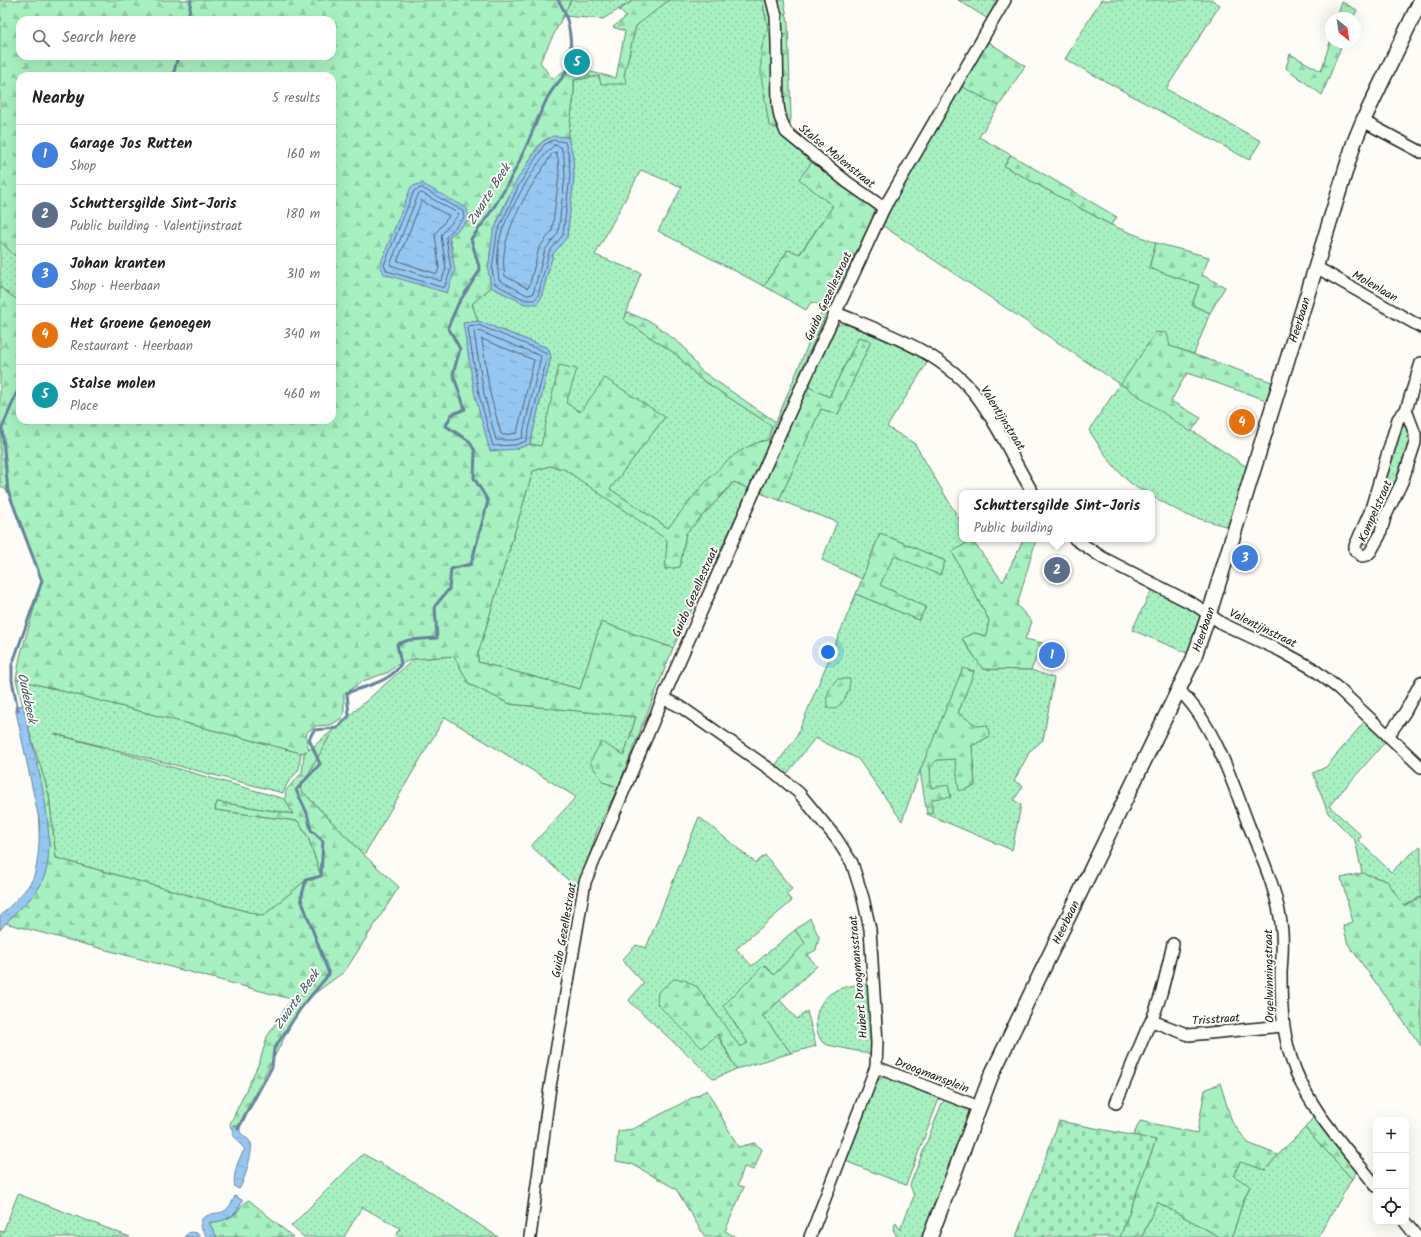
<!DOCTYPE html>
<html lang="en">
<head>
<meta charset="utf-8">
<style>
	:root { --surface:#fff; --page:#f2f2f2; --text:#202124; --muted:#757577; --line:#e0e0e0; --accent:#db2777 }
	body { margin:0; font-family:Kalam,sans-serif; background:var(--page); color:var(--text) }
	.controls { position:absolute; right:12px; bottom:12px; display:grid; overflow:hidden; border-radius:8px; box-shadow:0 4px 16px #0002 }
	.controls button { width:36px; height:36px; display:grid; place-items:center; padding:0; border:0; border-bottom:1px solid var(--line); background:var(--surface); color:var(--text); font:20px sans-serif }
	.compass { position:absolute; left:1325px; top:12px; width:36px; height:36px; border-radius:50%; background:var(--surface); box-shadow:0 4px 16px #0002; rotate:150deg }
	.you { position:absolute; left:828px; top:652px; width:14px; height:14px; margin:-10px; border:3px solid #fff; border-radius:50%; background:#1a73e8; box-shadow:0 0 0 6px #1a73e833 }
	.badge { display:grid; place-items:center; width:26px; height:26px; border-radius:50%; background:var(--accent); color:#fff; font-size:13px; font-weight:700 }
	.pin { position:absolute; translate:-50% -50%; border:2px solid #fff; box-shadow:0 1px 4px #0006 }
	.popup { position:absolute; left:959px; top:490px; width:196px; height:52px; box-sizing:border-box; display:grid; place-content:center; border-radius:8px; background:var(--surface); filter:drop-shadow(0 1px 3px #0005); font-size:13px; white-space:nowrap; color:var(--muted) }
	.popup b { font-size:15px; color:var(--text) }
	.popup::after { content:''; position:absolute; left:50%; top:100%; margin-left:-8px; border:8px solid transparent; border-top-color:var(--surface) }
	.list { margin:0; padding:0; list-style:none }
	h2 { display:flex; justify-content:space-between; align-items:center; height:52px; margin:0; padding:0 16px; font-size:17px }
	h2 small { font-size:13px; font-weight:400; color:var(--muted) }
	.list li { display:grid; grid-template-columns:26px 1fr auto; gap:12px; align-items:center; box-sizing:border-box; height:60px; padding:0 16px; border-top:1px solid var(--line) }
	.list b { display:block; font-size:15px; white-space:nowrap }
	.list p { margin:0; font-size:13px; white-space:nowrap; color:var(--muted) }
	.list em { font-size:13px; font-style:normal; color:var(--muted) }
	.icon { flex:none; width:22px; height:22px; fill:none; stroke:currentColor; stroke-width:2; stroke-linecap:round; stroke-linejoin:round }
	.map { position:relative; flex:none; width:1421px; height:1237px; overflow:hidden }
	.search { position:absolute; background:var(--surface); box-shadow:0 4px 16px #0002; left:16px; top:16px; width:320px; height:44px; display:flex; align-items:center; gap:10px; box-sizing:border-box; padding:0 14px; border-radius:12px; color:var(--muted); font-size:15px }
	.panel { position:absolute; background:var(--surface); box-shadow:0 4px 16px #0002; left:16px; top:72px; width:320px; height:352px; border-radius:12px }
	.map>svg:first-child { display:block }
	.grass { fill:url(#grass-dots); stroke:#61866e }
	.forest { fill:url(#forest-firs); stroke:#61866e; fill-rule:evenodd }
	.cemetery { fill:url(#cemetery-stones); stroke:#61866e }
	.water { fill:url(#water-ripples); stroke:#65839c }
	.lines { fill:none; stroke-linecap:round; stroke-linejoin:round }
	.shore { stroke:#4d6072; stroke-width:1 }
	.stream { stroke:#65839c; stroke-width:3 }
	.minor-casing { stroke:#1c1c1c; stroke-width:14 }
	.tertiary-casing { stroke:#1c1c1c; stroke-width:17 }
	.minor { stroke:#fdfcf7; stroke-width:11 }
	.tertiary { stroke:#fdfcf7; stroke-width:14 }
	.labels { text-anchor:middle; stroke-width:4; stroke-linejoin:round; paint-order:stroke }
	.street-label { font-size:12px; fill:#1c1c1c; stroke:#fdfcf7 }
	.water-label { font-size:13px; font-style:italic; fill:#475867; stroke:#fdfcf7 }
</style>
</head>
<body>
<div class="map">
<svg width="1421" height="1237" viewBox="0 0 1421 1237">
	<defs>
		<pattern id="grass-dots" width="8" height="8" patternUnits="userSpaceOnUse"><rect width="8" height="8" fill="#a6f1bf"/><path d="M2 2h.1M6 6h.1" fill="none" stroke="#8ecea4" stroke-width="1.8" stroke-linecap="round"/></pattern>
		<pattern id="forest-firs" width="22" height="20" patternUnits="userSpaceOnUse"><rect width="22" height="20" fill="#a6f1bf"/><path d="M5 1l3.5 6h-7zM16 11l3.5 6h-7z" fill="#8ecea4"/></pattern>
		<pattern id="cemetery-stones" width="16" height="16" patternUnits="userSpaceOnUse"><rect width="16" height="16" fill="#a6f1bf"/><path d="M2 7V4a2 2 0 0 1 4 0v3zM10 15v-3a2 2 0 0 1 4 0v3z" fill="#8ecea4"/></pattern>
		<pattern id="water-ripples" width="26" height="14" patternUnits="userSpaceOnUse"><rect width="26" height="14" fill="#96c7f2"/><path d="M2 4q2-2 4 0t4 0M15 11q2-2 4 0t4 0" fill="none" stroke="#81aacf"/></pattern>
	</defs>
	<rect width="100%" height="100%" fill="#fdfcf7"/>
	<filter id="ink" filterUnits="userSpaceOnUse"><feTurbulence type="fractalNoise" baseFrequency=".025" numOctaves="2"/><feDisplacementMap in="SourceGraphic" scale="8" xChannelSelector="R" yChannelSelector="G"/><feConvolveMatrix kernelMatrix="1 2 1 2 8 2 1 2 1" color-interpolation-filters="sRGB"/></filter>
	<g filter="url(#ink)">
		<!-- grass -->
		<g class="grass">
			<path d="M 571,0 L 634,0 L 603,19 L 562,16 Z"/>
			<path d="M 669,0 L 762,0 L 768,28 L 761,51 L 780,128 L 788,140 L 813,161 L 799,179 L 833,206 L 799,254 L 788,250 L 764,286 L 658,231 L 682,187 L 641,170 L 595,255 L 641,273 L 624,320 L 676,354 L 698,377 L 772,426 L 768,440 L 761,441 L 712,475 L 668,528 L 610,489 L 665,417 L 580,412 L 566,403 L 541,446 L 530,444 L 551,357 L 548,348 L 478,321 L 472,304 L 491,287 L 525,304 L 541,298 L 553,254 L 567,237 L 574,177 L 573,156 L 568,137 L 574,95 L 574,80 L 599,76 L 601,84 L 624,75 L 636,26 Z"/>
			<path d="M 958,0 L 1000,0 L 988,19 Z"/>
			<path d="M 1101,0 L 1212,0 L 1220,5 L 1166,89 L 1261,141 L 1249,160 L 1065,59 Z"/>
			<path d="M 961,86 L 999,106 L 979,137 L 1011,155 L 1004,166 L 1111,225 L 1156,243 L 1149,268 L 1199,285 L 1192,305 L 1210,313 L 1194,354 L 1170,346 L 1121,384 L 1247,467 L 1229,527 L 1186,515 L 1152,496 L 1152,493 C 1129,493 1100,448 1089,430 L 1120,384 L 880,224 Z"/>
			<path d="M 0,241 L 20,261 L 20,302 L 0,287 Z"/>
			<path d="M 841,324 L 849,325 L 925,356 L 927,363 L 887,427 L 915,444 L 962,524 L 962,539 L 972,540 L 952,552 L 989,620 L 986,636 L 974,633 L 962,639 L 983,669 L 1031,670 L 1054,678 L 1043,740 L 1030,751 L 1014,781 L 1023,786 L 1014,800 L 1021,805 L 1012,850 L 927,814 L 932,813 L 931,799 L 951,796 L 931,788 L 930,767 L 937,760 L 955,759 L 975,785 L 972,746 L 990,736 L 958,713 L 974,671 L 963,669 L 920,771 L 902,821 L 858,759 L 815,738 L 786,775 L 774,767 L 796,738 L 856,594 L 919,620 L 926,607 L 880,585 L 894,556 L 940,574 L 945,561 L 880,533 L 862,579 L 822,560 L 837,522 L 779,500 L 821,409 L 838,414 L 871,341 L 859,337 L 829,397 L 806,386 L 835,326 Z"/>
			<path d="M 1404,418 L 1413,439 L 1378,531 L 1369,545 L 1366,545 L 1361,540 Z"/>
			<path d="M 0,426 L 2,428 L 8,491 L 0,486 Z"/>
			<path d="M 550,466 L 564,469 L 668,540 L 665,569 L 680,567 L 686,533 L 734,482 L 750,489 L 673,648 L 601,622 L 580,689 L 478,662 L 478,654 L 533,471 Z"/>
			<path d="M 1152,589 L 1201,614 L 1187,653 L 1132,630 Z"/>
			<path d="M 454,656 L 469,684 L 510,704 L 636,717 L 624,755 L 603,782 L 618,787 L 597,831 L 579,890 L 531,846 L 576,797 L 445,717 L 364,855 L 300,789 L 333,730 L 414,659 Z"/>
			<path d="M 16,679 L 301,753 L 299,769 L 287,784 L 283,793 L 55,734 L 285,799 L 294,814 L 217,802 L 215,810 L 298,821 L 308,837 L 321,876 L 313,880 L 306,880 L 263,916 L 56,858 L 49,795 L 28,727 Z"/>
			<path d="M 1365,721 L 1386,741 L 1329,806 L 1362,836 L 1358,840 L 1391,872 L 1420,846 L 1421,847 L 1421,897 L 1404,907 L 1387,881 L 1362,873 L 1355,840 L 1328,813 L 1313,773 L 1326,767 Z"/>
			<path d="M 699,817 L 756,863 L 765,855 L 792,889 L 786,894 L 792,901 L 736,949 L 752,966 L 795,930 L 805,943 L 774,975 L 765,965 L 749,1043 L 740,1048 L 697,987 L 702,1048 L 717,1034 L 736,1069 L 714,1079 L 631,1003 L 629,1000 L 644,983 L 622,960 L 636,945 L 646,948 Z"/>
			<path d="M 861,984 L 868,985 L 871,1054 L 828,1045 L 822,1042 C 811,1025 816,1002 833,992 C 840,987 852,986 861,984 Z"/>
			<path d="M 780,1000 L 797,1019 L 807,1011 L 816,1046 L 791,1053 L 763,1016 Z"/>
			<path d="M 886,1076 L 939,1099 L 906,1185 L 845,1161 L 876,1081 Z"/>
			<path d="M 946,1099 L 967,1108 L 970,1113 L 923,1237 L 897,1237 L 893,1229 L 896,1222 L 900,1230 L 914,1196 L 910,1185 L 942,1103 Z"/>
			<path d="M 1305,1128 L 1352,1179 L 1318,1237 L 1232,1237 L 1243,1201 L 1250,1187 L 1233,1176 L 1240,1161 L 1265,1170 L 1278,1155 Z"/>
			<path d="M 363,1154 L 418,1184 L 498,1237 L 399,1237 L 397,1235 L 400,1228 L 362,1207 L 344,1237 L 304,1237 L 291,1226 Z"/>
			<path d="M 18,1194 L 130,1237 L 0,1237 L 0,1231 L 3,1232 Z"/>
			<path d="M 1157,1202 L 1220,1237 L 1142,1237 Z"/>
		</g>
		<!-- forest -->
		<g class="forest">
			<path d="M 0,0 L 571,0 L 540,62 L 552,79 L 570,67 L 616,78 L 625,31 L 613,27 L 626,17 L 619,10 L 634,0 L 669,0 L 636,26 L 624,75 L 627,84 L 601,84 L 599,76 L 574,80 L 574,95 L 568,137 C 559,137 550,135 542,142 C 536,147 531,158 527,165 C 503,203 483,241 491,287 L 472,304 L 478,321 L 464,323 L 516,449 L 530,444 L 541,446 L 559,365 L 577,369 L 566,403 L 580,412 L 605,378 L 665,417 L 610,489 L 668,528 C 692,499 729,445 768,440 L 772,426 L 698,377 L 676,354 L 624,320 L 627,312 L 653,323 L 683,346 L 700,370 L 776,422 L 824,306 L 811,302 L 806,310 L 764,286 L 788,250 L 800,254 L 833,206 L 799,179 L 813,161 L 875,206 L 875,214 L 829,307 L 750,489 L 734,482 L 686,533 L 680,567 L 665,569 L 667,540 L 564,469 L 550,466 L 533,471 L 478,654 L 478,662 L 580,689 L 601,622 L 673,648 L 618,787 L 603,782 L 590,762 L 601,742 L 624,755 L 636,717 L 510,704 L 469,684 L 454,656 L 414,659 L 397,665 L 389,672 L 363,681 L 344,694 L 344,713 L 342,718 L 331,725 L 316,726 L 307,732 L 306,738 L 309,750 L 333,730 L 300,789 L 364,855 L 399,887 L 345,971 L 303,1002 L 237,1128 L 241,1135 L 231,1128 L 230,1124 L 260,1061 L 267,1037 L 291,999 L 5,923 L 36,892 L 42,882 L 38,809 L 28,765 L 39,761 L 49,795 L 56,858 L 263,916 L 306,880 L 313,880 L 321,875 L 308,837 L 298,821 L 215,810 L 217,802 L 293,814 L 285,799 L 286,790 L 302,773 L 304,753 L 307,751 L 301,753 L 16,679 L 20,657 L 42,581 L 8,491 L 2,428 L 0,426 L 0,287 L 20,302 L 20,420 L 332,420 L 332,76 L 20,76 L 20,261 L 0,241 ZM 20,20 L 332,20 L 332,56 L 20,56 ZM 469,220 L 449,237 L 454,255 L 384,274 Z"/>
			<path d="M 762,0 L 784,0 L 788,23 L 791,118 L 789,127 L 775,128 L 769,125 L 761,75 L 761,51 L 768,28 Z"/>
			<path d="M 1342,2 L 1357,10 L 1353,18 L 1337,18 Z"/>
			<path d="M 1331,39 L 1331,42 L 1343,42 L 1322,95 L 1286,68 L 1290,54 L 1321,71 Z"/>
			<path d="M 987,41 L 1025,66 L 999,106 L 961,86 Z"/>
			<path d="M 1011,155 L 1117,217 L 1111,225 L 1004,166 Z"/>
			<path d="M 1156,243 L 1209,257 L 1202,275 L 1225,287 L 1210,313 L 1192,305 L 1199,285 L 1149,268 Z"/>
			<path d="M 1156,332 L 1167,333 L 1170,346 L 1272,382 L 1266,400 L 1187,373 L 1171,401 L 1201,418 L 1191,432 L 1121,384 Z"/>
			<path d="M 859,337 L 871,341 L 838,414 L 821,409 L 779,500 L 760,493 L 806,386 L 829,397 Z"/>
			<path d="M 880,533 L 945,561 L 940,575 L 894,556 L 880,585 L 926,607 L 919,620 L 856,594 Z"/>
			<path d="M 1025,539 L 1036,540 L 1017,605 L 1032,622 L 1025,639 L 1043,643 L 1031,670 L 983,669 L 962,638 L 974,633 L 986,636 L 989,620 L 952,552 L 972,540 L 1003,582 L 1023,540 Z"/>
			<path d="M 963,668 L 974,672 L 958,713 L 978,726 L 987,725 L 990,736 L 972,746 L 975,786 L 959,791 L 955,759 L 937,760 L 930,767 L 931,788 L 948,785 L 951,797 L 932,799 L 932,813 L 927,814 L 920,771 Z"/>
			<path d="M 837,679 L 850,679 C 850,691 845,702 835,709 L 828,708 C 824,696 830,688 837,679 Z"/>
			<path d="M 1362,873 L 1387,881 L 1404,906 L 1421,897 L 1421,1046 L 1348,944 L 1343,925 L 1353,922 L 1341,878 Z"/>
			<path d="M 810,918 L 819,937 L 816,950 L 807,955 L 817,966 L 763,1016 L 791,1053 L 736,1069 L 718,1034 L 702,1048 L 657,1004 L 658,992 L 674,979 L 685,980 L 697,987 L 740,1047 L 748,1043 L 723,1006 L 764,965 L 774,975 L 805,943 L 795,930 Z"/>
			<path d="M 1220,1083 L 1232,1122 L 1248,1143 L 1278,1155 L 1265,1170 L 1240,1162 L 1234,1176 L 1250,1186 L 1243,1201 L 1232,1237 L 1220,1237 L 1157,1202 L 1142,1237 L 1120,1237 L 1156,1140 L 1133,1136 L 1140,1121 L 1197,1133 L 1205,1090 Z"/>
			<path d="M 707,1090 L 738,1147 L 754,1143 L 762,1149 L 754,1170 L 744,1167 L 738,1185 L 744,1187 L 725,1231 L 736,1237 L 705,1237 L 676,1189 L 632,1164 L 616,1161 L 618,1131 L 633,1129 Z"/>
			<path d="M 1315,1115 L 1358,1169 L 1352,1179 L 1305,1128 Z"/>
			<path d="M 249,1200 L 293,1237 L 217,1237 L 209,1223 C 218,1221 229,1220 236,1213 C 241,1208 242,1203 249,1200 Z"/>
		</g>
		<!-- cemetery -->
		<path class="cemetery" d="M 1059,1121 L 1156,1140 L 1120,1237 L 1016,1237 Z"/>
		<!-- water -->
		<g class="water">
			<path d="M 553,136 L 568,137 L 573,156 L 574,177 L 567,237 L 553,254 L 541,298 L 537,304 L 525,304 L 491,287 L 488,270 L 493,232 L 515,183 L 542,142 Z"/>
			<path d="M 421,183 L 467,208 L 469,220 L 449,237 L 455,270 L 447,293 L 384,274 L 380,265 L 411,187 Z"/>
			<path d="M 478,321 L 548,348 L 551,357 L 530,444 L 516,449 L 490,451 L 475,396 L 463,323 Z"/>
			<path d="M 23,705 C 33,750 63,844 41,884 C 31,902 12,914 0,930 L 0,917 C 10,905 22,896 31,882 C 39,870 40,834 39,819 L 15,707 Z"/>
			<path d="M 233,1125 L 240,1127 L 240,1132 C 243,1136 249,1139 251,1143 C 254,1149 243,1185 239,1189 L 235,1187 C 232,1176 238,1159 245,1149 L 233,1137 Z"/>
			<path d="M 235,1196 L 242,1200 C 238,1217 224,1221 209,1223 L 217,1237 L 207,1237 L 200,1226 L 202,1219 C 216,1207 224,1222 235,1196 Z"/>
			<path d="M 190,1232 L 197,1233 L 200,1237 L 184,1237 Z"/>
		</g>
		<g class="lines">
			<!-- shore -->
			<g class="shore">
				<path d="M 554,140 L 565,142 L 569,156 L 570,176 L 563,235 L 549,252 L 538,296 L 534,300 L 525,300 L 495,284 L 492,270 L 497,233 L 519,185 L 544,145 Z"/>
				<path d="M 555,145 L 561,147 L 564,157 L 565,177 L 558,233 L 545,250 L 533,294 L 527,295 L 499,280 C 497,267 497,248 501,234 C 506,216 540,153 555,145 Z"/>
				<path d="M 556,152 L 558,158 L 559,176 L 552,231 L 539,248 L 529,287 L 527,288 L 505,276 C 496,235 531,187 552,154 Z"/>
				<path d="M 422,188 L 463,211 L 464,218 L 446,237 L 451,269 L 444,288 L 387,271 L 384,265 L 414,191 Z"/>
				<path d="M 422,193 L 459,214 L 441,235 L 446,269 L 441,281 L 390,265 L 418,195 Z"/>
				<path d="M 422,201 L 449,216 L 435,234 L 439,268 L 437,274 L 398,261 Z"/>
				<path d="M 478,325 L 545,352 L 547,358 L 526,441 L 515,445 L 493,446 L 479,395 L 468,328 L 469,326 Z"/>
				<path d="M 476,330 L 541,356 L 522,438 L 514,440 L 496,440 L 484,394 L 474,332 Z"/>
				<path d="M 482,339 L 534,360 L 517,433 L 503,435 L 501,434 L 490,393 Z"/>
			</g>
			<!-- stream -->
			<g class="stream">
				<path d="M 0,17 L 0,21"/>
				<path d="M 188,20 L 191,0"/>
				<path d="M 173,76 L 178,56"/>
				<path d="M 18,710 L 12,680 L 12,665 L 42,581 L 8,491 L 2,428 L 20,385"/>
				<path d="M 238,1129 L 272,1067 L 274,1049 L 301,1008 L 329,974 L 301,899 L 306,880 L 321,876 L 323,841 L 311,830 L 307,813 L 296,790 L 320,764 L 309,739 L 314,730 L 337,728 L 349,716 L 347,693 C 365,686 391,682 401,664 L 397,644 L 409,640 L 437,638 L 435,606 L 449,589 L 451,569 L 471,564 L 488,501 L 474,478 L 475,451 L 469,441 L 446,426 L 451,415 L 465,409 L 453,374 L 460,349 L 448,327 L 458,304 L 480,270 L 471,239 C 488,218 503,194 515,170 C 528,146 536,119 549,95 C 555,84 566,77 569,65 C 573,45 570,17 558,0"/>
			</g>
			<!-- minor casing -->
			<g class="minor-casing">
				<g id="minor">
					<path d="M 772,0 L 776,16 L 777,42 L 778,105 L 780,117 L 786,132 L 847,182 L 884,208"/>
					<path d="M 1363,121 L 1421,152"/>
					<path d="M 1316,267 L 1421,327"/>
					<path d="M 834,312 C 885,333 944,352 978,398 C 1000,428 1014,462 1033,493"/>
					<path d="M 1406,410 L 1415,434 L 1415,443 L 1402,482 L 1385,517 L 1380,535 L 1371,551 L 1367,555 L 1362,556 L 1355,550 L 1355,546 L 1370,512 L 1398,419 L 1406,410 L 1421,363"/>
					<path d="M 1075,539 L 1103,558 L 1195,605 L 1223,624 L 1281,651 L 1312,668 L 1339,689 L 1421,767"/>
					<path d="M 1179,690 C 1214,724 1232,781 1249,826 C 1263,860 1279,895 1282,932 C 1283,946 1282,958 1281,972 C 1281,1001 1282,1030 1291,1058 C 1306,1107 1345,1146 1376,1186"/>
					<path d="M 663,698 L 681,707 L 774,772 L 799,793 L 836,838 L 852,863 L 863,898 L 870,929 L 877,1043 L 876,1067 L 810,1237"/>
					<path d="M 1388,736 L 1405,712 L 1421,682"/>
					<path d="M 1152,1021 L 1189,1035 L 1283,1026"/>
					<path d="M 876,1067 L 979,1107"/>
					<path d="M 1116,1103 L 1147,1029 C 1160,1007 1167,969 1173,944"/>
					<path d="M 1405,1222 L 1417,1237"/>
					<path d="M 530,1237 L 550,1087 L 585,882 L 663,698 L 781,431 L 884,208 L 1005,0"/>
				</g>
			</g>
			<!-- tertiary casing -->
			<g class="tertiary-casing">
				<g id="tertiary">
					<path id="s1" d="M 930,1237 L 991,1076 L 1193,660 L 1209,614 L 1354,143 L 1363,121 L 1421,0"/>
				</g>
			</g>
			<!-- minor -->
			<use href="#minor" class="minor"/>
			<!-- tertiary -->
			<use href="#tertiary" class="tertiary"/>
		</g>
	</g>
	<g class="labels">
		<!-- street labels -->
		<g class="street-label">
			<text transform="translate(837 156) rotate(39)" y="4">Stalse Molenstraat</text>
			<text transform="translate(1375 286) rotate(30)" y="4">Molenlaan</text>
			<text transform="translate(828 296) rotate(-65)" y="4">Guido Gezellestraat</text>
			<text dy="4" stroke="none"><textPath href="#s1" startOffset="991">Heerbaan</textPath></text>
			<text transform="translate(1003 418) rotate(58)" y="4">Valentijnstraat</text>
			<text transform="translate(1375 511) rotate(-66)" y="4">Kompelstraat</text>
			<text transform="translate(695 592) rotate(-66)" y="4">Guido Gezellestraat</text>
			<text transform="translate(1263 628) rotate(26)" y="4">Valentijnstraat</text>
			<text dy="4" stroke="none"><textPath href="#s1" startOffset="667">Heerbaan</textPath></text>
			<text dy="4" stroke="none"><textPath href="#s1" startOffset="343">Heerbaan</textPath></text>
			<text transform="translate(564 930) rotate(-80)" y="4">Guido Gezellestraat</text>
			<text transform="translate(1269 976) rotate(-91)" y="4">Orgelwinningstraat</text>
			<text transform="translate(858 977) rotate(-95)" y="4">Hubert Droogmansstraat</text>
			<text transform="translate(1216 1019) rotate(-4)" y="4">Trisstraat</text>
			<text transform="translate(932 1075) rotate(21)" y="4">Droogmansplein</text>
		</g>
		<!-- water labels -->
		<g class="water-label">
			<text transform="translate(488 194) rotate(-58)" y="5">Zwarte Beek</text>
			<text transform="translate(28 698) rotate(78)" y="5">Oudebeek</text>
			<text transform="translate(296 999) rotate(-55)" y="5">Zwarte Beek</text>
		</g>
	</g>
</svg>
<div class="controls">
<button>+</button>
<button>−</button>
<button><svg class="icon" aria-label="locate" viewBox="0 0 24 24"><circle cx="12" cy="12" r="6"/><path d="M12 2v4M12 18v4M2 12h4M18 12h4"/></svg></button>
</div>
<svg class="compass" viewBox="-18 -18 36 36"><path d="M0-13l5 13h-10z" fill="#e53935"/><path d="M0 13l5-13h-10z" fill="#757577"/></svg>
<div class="you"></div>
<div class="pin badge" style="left:1052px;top:655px;background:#3f7fe0">1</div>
<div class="pin badge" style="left:1057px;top:570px;background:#5c6f8a">2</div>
<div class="popup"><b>Schuttersgilde Sint-Joris</b>Public building</div>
<div class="pin badge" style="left:1245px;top:558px;background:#3f7fe0">3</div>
<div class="pin badge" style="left:1242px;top:422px;background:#e8710a">4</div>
<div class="pin badge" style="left:577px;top:62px;background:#0f9aa8">5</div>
<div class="search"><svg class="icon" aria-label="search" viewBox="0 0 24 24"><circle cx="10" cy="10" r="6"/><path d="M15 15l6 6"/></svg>Search here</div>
<section class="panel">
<h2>Nearby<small>5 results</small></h2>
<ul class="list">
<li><span class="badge" style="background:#3f7fe0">1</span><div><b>Garage Jos Rutten</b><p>Shop</p></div><em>160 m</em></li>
<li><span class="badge" style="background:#5c6f8a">2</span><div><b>Schuttersgilde Sint-Joris</b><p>Public building · Valentijnstraat</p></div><em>180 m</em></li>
<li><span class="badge" style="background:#3f7fe0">3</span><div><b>Johan kranten</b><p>Shop · Heerbaan</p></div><em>310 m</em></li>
<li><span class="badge" style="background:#e8710a">4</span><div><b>Het Groene Genoegen</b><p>Restaurant · Heerbaan</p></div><em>340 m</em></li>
<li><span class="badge" style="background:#0f9aa8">5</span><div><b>Stalse molen</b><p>Place</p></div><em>460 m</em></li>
</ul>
</section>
</div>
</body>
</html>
